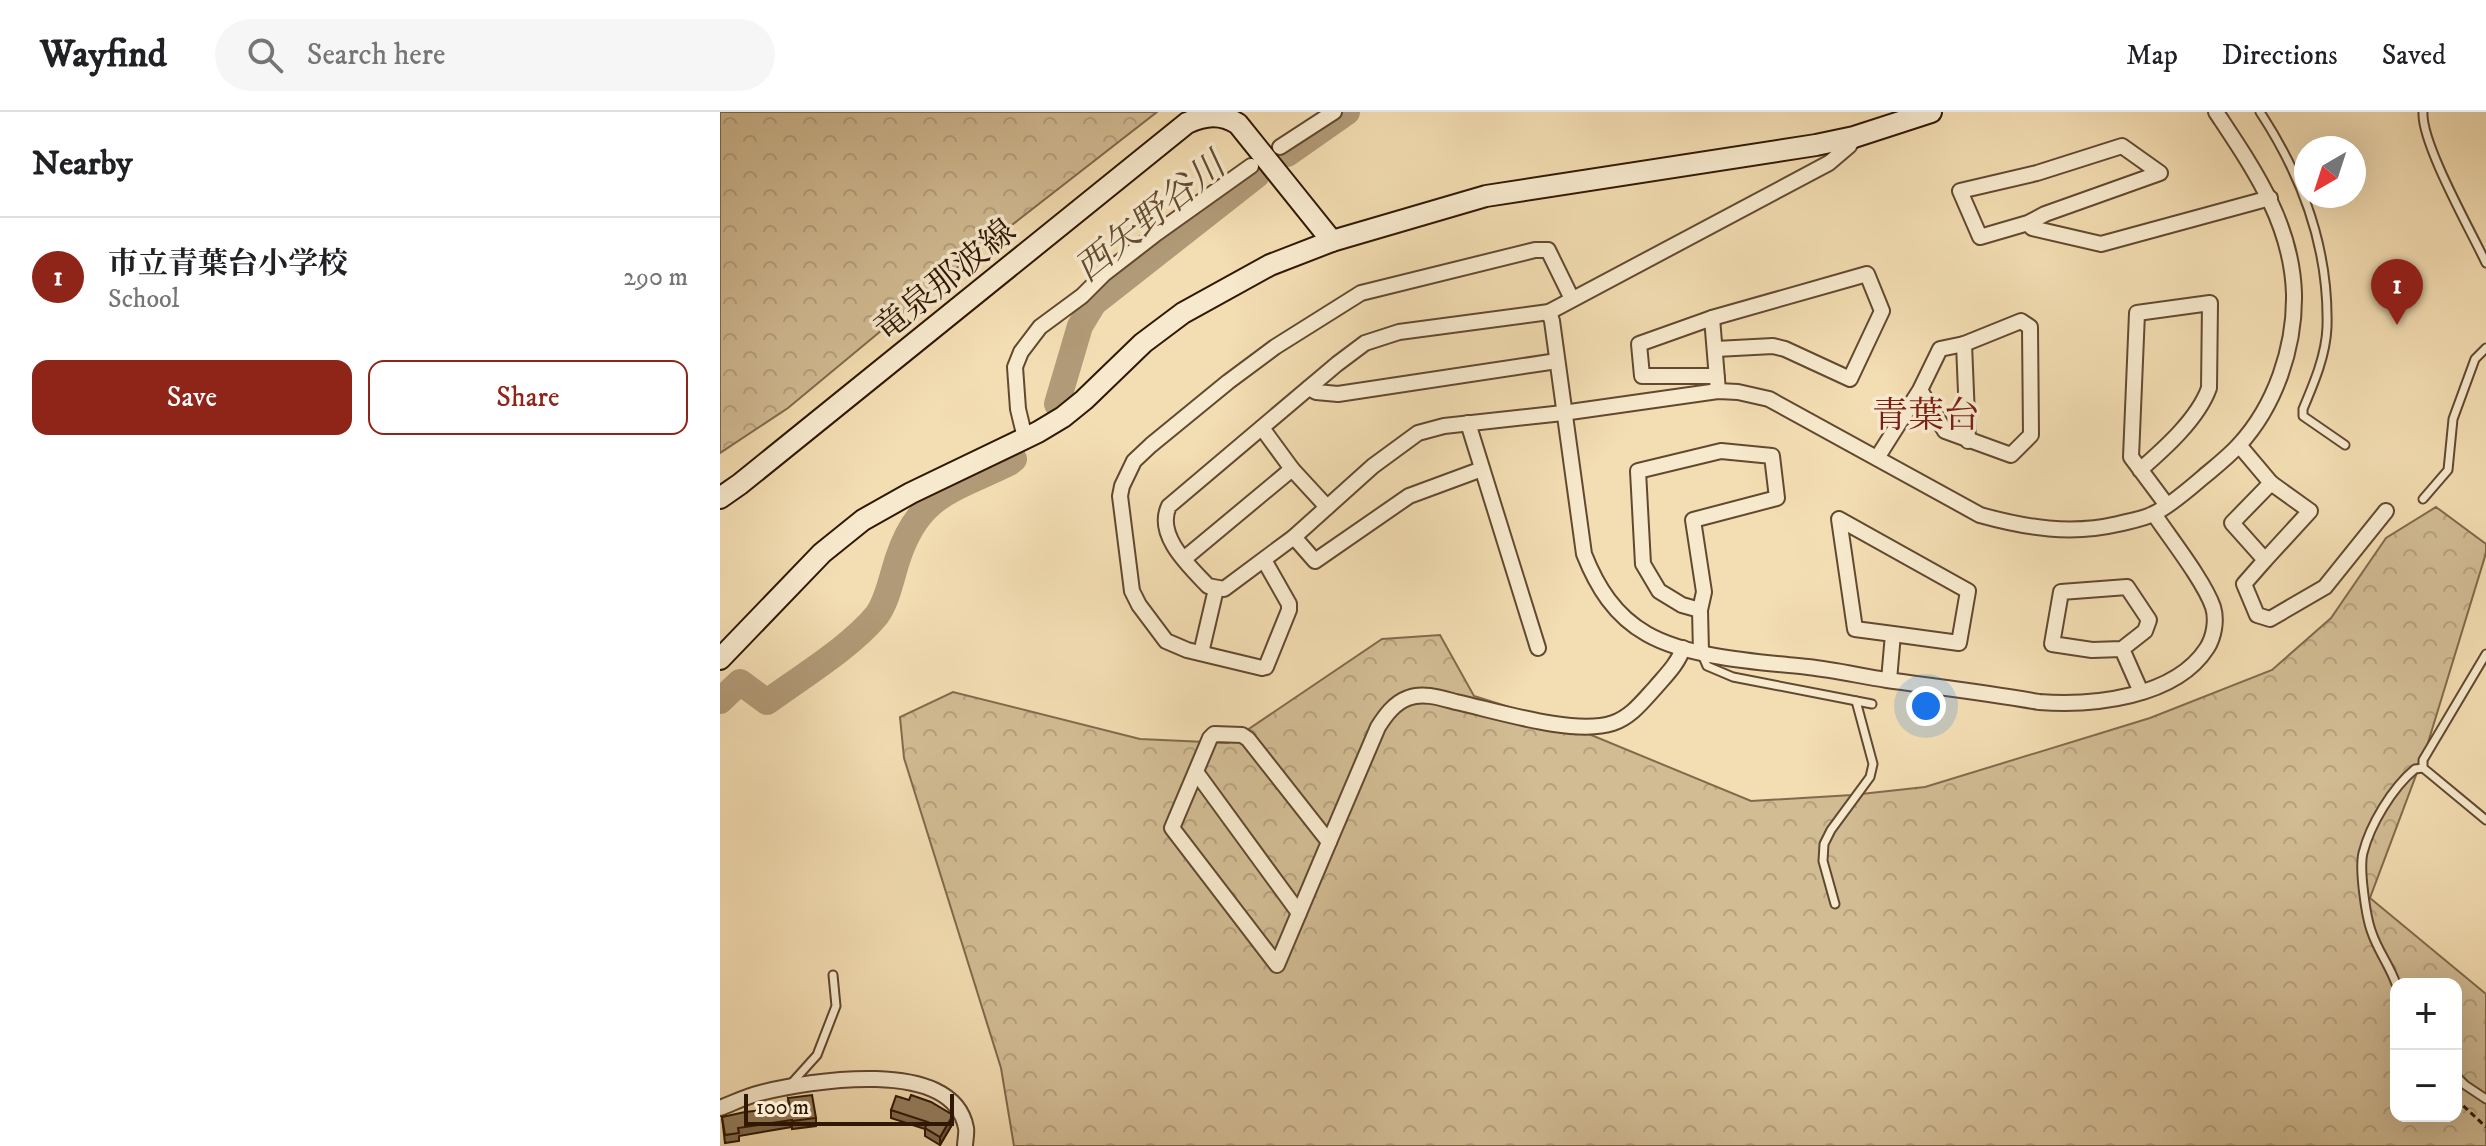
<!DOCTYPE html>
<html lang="en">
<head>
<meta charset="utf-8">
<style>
	:root { --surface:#fff; --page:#f6f6f6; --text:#202124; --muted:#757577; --line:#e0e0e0; --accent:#8f2418 }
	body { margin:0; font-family:"IM FELL DW Pica","Noto Serif JP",serif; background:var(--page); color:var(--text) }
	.controls { position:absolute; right:24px; bottom:24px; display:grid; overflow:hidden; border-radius:16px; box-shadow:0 8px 32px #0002 }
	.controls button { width:72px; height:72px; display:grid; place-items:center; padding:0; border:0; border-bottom:2px solid var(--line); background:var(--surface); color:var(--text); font:40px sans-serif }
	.compass { position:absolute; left:1574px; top:24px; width:72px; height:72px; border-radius:50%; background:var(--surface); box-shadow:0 8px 32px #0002; rotate:219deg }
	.scale { position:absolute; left:24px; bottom:20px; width:210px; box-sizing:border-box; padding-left:8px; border:4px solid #301804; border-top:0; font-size:22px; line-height:28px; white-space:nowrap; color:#301804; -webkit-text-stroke:6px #f7e9cd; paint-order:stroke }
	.you { position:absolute; left:1206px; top:594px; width:28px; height:28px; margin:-20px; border:6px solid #fff; border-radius:50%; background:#1a73e8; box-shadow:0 0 0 12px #1a73e833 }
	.badge { display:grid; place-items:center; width:52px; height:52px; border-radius:50%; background:var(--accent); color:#fff; font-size:26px; font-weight:700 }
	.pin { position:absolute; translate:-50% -66px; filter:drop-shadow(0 2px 4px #0008) }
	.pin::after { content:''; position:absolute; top:42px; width:28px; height:24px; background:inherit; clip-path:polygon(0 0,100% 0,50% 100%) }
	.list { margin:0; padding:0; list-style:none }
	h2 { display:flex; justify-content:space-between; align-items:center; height:104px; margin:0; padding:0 32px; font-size:34px }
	h2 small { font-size:26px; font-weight:400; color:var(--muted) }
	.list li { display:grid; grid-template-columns:52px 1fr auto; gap:24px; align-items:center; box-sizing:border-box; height:120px; padding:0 32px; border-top:2px solid var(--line) }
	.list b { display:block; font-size:30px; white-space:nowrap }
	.list p { margin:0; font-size:26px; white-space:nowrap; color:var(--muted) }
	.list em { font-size:26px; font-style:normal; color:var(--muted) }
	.actions { display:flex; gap:16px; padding:24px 32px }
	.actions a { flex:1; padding:18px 0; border:2px solid var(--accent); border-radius:16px; text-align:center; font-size:28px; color:var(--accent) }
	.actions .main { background:var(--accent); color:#fff }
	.icon { flex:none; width:44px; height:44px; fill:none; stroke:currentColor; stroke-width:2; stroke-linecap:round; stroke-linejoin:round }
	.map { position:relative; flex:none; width:1766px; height:1034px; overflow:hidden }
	header { display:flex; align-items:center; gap:48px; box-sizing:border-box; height:112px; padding:0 40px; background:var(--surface); border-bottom:2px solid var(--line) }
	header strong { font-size:38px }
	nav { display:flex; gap:44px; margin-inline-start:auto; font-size:28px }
	.search { width:560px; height:72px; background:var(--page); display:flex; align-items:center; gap:20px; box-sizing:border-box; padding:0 28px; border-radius:44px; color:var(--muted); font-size:30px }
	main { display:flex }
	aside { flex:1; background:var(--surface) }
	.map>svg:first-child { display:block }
	.forest { fill:url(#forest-crowns); stroke:#816a4c; stroke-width:2; fill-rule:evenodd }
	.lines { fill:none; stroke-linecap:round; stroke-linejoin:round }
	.river { stroke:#b19a77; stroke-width:26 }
	.lane-casing { stroke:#614930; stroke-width:11 }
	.street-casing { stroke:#614930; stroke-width:18 }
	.secondary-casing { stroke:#301804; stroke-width:24 }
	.path { stroke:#301804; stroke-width:3; stroke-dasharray:6 4; stroke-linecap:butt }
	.lane { stroke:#f7e9cd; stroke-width:7 }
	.street { stroke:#f7e9cd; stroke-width:14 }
	.secondary { stroke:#f7e9cd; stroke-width:20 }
	.wall { fill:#806c51; stroke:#301804; stroke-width:2 }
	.shaded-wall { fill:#685842; stroke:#301804; stroke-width:2 }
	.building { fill:#957e5e; stroke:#301804; stroke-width:2 }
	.labels { text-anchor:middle; stroke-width:7; stroke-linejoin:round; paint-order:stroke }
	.street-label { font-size:34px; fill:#301804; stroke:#f7e9cd }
	.water-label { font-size:36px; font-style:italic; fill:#644c32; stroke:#f7e9cd }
	.neighbourhood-label { font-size:36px; fill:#7a1f14; stroke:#f7e9cd }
</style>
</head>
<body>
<header>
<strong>Wayfind</strong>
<div class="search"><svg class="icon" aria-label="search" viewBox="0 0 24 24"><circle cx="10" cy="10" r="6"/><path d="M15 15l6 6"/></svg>Search here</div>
<nav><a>Map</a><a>Directions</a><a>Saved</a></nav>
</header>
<main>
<aside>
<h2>Nearby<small></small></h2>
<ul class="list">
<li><span class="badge">1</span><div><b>市立青葉台小学校</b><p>School</p></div><em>290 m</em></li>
</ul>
<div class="actions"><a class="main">Save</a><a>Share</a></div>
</aside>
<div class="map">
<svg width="1766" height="1034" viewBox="0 0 1766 1034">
	<defs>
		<pattern id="forest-crowns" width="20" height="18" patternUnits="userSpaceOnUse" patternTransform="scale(2)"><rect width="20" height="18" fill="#d2bc94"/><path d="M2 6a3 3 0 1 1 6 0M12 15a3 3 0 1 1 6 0" fill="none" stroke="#b5a17e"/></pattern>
	</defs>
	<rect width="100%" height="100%" fill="#f3ddb2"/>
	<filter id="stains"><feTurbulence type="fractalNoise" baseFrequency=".0025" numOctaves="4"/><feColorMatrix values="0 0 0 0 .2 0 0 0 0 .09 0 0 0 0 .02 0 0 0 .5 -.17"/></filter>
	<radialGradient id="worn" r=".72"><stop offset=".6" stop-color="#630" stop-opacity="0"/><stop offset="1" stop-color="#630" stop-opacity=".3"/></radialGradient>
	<!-- forest -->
	<g class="forest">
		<path d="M 0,0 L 437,0 L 238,155 L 68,296 L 0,341 Z"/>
		<path d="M 1716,395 L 1766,432 L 1766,441 L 1707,634 L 1650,786 L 1766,882 L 1766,1034 L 294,1034 L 281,956 L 184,646 L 180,605 L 233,580 L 420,627 L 508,631 L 662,527 L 720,523 L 754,584 L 847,613 L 1031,689 L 1132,683 L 1205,675 L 1430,606 L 1552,558 L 1611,506 L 1666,426 ZM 1676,872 L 1736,872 L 1736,1004 L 1676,1004 Z"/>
	</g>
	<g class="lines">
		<!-- river -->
		<g class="river">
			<path d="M 567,42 L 627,0"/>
			<path d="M 337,292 L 360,214 L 374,191 L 537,63"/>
			<path d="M 0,589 L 20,570 L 47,590 C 81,565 131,535 157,503 C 168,488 172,463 178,446 C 199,382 234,378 289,351 L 294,347"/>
		</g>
		<!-- lane casing -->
		<g class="lane-casing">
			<g id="lane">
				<path d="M 1540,0 C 1582,64 1609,137 1607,215 C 1606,243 1594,271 1583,297 L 1583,304 L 1625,333"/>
				<path d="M 1703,0 C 1701,31 1751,119 1766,151"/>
				<path d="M 1703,387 L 1728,358 L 1733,307 L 1755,247 L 1766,236"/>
				<path d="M 981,540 L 987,554 L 1013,565 L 1152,592"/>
				<path d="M 1766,542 L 1703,648 L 1703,656 L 1708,660 L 1766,708"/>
				<path d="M 1115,792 L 1103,749 L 1104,732 L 1111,718 L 1150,665 L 1153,652 L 1136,589"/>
				<path d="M 1676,872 C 1670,854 1658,839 1652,821 C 1646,806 1639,757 1643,741 C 1650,713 1672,676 1695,657 L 1703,656"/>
				<path d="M 1736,964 L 1745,973 L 1766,987"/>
				<path d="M 70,973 L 97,943 L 116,894 L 113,863"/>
			</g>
		</g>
		<!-- street casing -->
		<g class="street-casing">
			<g id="street">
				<path d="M 1134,25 L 1129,34 L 1109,51 L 829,200 L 679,220 L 645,231 L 617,252 L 449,394 C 435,423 469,454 488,474 L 504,477 L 574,425 L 653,354 L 698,321 L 724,314 L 843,301 L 998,279 L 1018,280 L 1049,287 L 1260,403 C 1307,416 1351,423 1398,412 C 1410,409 1423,407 1433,402 C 1450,394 1469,377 1482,366 C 1495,355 1508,345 1519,333 C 1555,294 1575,236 1574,182 C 1572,111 1533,56 1496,0"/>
				<path d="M 560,35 L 614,0"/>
				<path d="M 1308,111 L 1325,102 L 1440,61 L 1402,34 L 1317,61 L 1240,79 L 1260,125 L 1308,111 L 1312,116 L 1381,132 L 1550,86"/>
				<path d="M 829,200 L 832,209 L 864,442 C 877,475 895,504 927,522 C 969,546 1040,550 1088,555 C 1115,558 1141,564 1167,568 C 1218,575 1269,581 1319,590 C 1372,594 1455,586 1487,536 C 1494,525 1497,508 1493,495 C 1484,469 1450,426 1434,402"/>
				<path d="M 992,206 L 1147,162 L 1162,199 L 1130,267 L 1065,237 L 1053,234 L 996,237"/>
				<path d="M 1244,232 L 1248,329"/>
				<path d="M 997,264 L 922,264 L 919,232 L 992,206 L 998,279"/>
				<path d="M 589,276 L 596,280 L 618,282 L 837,249"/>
				<path d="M 748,311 L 818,536"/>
				<path d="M 542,316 L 572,357 L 607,395"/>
				<path d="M 305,326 L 298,297 L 295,255 L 301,240 L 320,215 L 362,184 L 384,162 L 437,121 L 531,54"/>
				<path d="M 1519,333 L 1551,371 L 1512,411 L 1545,448 L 1524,472 L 1537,503 L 1550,507 L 1605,475 L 1666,399"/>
				<path d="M 1157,346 L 1200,278 L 1220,237 L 1244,232 L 1301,209 L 1310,215 L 1311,323 L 1291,343 L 1225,319 L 1200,278"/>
				<path d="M 1420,358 C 1444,337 1478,307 1489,276 L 1490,191 L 1417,201 L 1411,345 L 1446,392"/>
				<path d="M 574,425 L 595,449 L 689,384 L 762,357"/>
				<path d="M 465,446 L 572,357"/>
				<path d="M 544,448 L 569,492 L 569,498 L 546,555 L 542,556 L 467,538 L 446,529 L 419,493 L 412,479 L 400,384 L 402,374 L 414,349 L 431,333 L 508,270 L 555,235 L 641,181 L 815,138 L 828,138 L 852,187"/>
				<path d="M 1545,448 L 1590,399 L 1551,371"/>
				<path d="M 980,498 L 962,493 L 939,479 L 923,452 L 918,359 L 1001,339 L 1052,344 L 1057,386 L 973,408 L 984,480 L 980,498 L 981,540"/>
				<path d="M 1402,537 L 1425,519 L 1429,508 L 1407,475 L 1341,480 L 1332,532 L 1372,538 L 1402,537 L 1421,580"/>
				<path d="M 481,541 L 496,477"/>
				<path d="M 1169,568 L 1173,522 L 1135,517 L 1119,407 L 1248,479 L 1239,531 L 1173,522"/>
				<path d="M 494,622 L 522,623 L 528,627 L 609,730 L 557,853 L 452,716 L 490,626 Z"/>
				<path d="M 476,660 L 579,801"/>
				<path d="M 609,730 L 658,615 C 665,604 674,591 688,586 C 703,580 721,586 736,590 C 777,599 855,624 893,611 C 911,605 923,589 935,576 C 945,564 958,552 963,536"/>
				<path d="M 0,996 C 13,991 27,984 40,981 C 88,969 233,944 246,1016 C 247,1021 245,1029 245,1034"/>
			</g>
		</g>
		<!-- secondary casing -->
		<g class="secondary-casing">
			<g id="secondary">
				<path d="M 0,386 L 20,372 L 467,11 C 485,3 501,1 518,12 L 612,129"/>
				<path d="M 0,547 L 102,441 L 143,408 L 191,381 L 318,320 L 343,305 L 364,288 L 423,231 L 463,201 L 550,153 L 612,129 L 766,84 L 1096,33 L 1134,25 L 1211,0"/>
			</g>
		</g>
		<!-- path -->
		<path class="path" d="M 1736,987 L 1766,1015"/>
		<!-- lane -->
		<use href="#lane" class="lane"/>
		<!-- street -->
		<use href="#street" class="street"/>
		<!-- secondary -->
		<use href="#secondary" class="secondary"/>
	</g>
	<!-- wall -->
	<g class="wall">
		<path d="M 68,986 L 96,1006 L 96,1014 L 72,1017 L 72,1015 L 19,1024 L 19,1029 L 5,1031 L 2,1005 L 42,1000 L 69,995 Z"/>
		<path d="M 171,998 L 233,1011 L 220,1033 L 205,1024 L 205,1017 L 171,1006 Z"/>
	</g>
	<!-- shaded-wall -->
	<path class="shaded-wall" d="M 233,1003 L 233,1011 L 220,1033 L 220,1025 Z"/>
	<!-- building -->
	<g class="building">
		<path d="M 92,983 L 96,1006 L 72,1009 L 72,1008 L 18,1016 L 19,1021 L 5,1023 L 2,1005 L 25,1000 L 42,998 L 42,1000 L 70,995 L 68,986 Z"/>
		<path d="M 191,983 L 211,990 L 233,1003 L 220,1025 L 205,1016 L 208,1010 L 171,998 L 176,984 L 189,988 Z"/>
	</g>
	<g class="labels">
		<!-- street labels -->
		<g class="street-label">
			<text transform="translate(224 167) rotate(-39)" y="12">竜泉那波線</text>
		</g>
		<!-- water labels -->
		<g class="water-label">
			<text transform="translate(429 104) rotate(-39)" y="13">西矢野谷川</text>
		</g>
		<!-- neighbourhood labels -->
		<g class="neighbourhood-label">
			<text x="1206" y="315">青葉台</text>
		</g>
	</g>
	<rect width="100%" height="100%" filter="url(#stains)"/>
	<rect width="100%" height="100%" fill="url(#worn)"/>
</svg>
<div class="controls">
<button>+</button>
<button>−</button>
</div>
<svg class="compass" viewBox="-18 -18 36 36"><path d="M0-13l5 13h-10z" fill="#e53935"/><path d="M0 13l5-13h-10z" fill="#757577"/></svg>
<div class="scale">100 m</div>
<div class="you"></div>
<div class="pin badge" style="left:1677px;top:213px">1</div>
</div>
</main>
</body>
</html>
